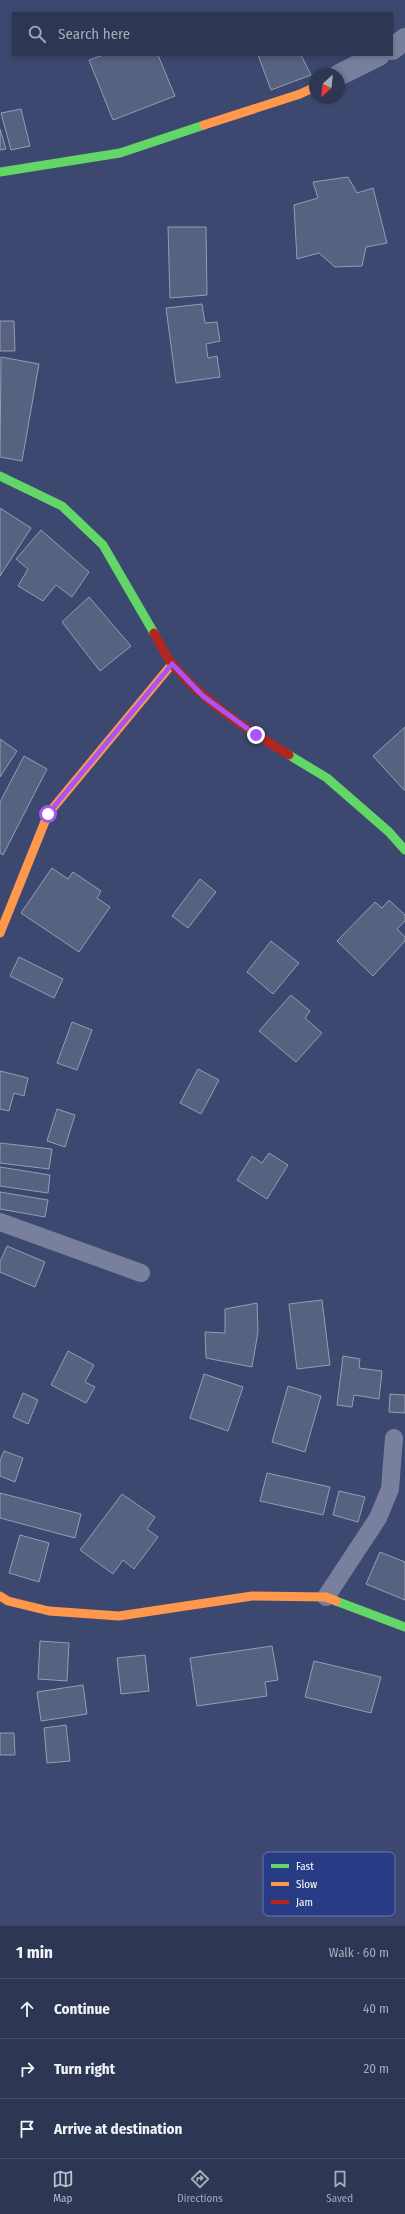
<!DOCTYPE html>
<html lang="en">
<head>
<meta charset="utf-8">
<style>
	:root { --surface:#2d3653; --page:#39415d; --text:#f1f3f6; --muted:#a7abb8; --line:#48506a; --accent:#bbbfcd }
	body { margin:0; font-family:"Fira Sans Condensed",sans-serif; background:var(--page); color:var(--text) }
	.compass { position:absolute; left:309px; top:68px; width:36px; height:36px; border-radius:50%; background:var(--surface); box-shadow:0 2px 6px #0003; rotate:207deg }
	.stop { position:absolute; width:12px; height:12px; margin:-9px; border:3px solid #a855f7; border-radius:50%; background:#fff }
	.stop.end { background:#a855f7; border-color:#fff; box-shadow:0 1px 4px #0008 }
	.list { margin:0; padding:0; list-style:none }
	h2 { display:flex; justify-content:space-between; align-items:center; height:52px; margin:0; padding:0 16px; font-size:17px }
	h2 small { font-size:13px; font-weight:400; color:var(--muted) }
	.list li { display:grid; grid-template-columns:26px 1fr auto; gap:12px; align-items:center; box-sizing:border-box; height:60px; padding:0 16px; border-top:1px solid var(--line) }
	.list b { display:block; font-size:15px; white-space:nowrap }
	.list em { font-size:13px; font-style:normal; color:var(--muted) }
	.icon { flex:none; width:22px; height:22px; fill:none; stroke:currentColor; stroke-width:2; stroke-linecap:round; stroke-linejoin:round }
	.map { position:relative; flex:none; width:405px; height:1926px; overflow:hidden }
	.search { position:absolute; background:var(--surface); box-shadow:0 2px 6px #0003; left:12px; right:12px; top:12px; height:44px; display:flex; align-items:center; gap:10px; box-sizing:border-box; padding:0 14px; border-radius:0px; color:var(--muted); font-size:15px }
	.sheet { height:232px; background:var(--surface) }
	nav { display:flex; justify-content:space-around; align-items:center; box-sizing:border-box; height:56px; border-top:1px solid var(--line); background:var(--surface); font-size:11px; color:var(--muted) }
	nav a { display:grid; justify-items:center; gap:2px }
	nav .on { color:var(--accent) }
	.map>svg:first-child { display:block }
	.building { fill:#576180; stroke:#959db3 }
	.lines { fill:none; stroke-linecap:round; stroke-linejoin:round }
	.lane { stroke:#78809d; stroke-width:18 }
	.street { stroke:#78809d; stroke-width:22 }
	.fast { stroke:#63d668; stroke-width:9 }
	.slow { stroke:#ff974d; stroke-width:9 }
	.jam { stroke:#b3261e; stroke-width:9 }
	.route { stroke:#a855f7; stroke-width:5 }
	.key { fill:#273c84; stroke:#6876a9; stroke-width:1 }
	.key-label { font-size:11px; fill:#fff }
</style>
</head>
<body>
<div class="map">
<svg width="405" height="1926" viewBox="0 0 405 1926">
	<rect width="100%" height="100%" fill="#3c486f"/>
	<!-- building -->
	<g class="building">
		<path d="M 103,55 L 158,55 L 175,96 L 113,120 L 89,60 Z"/>
		<path d="M 258,55 L 301,55 L 311,75 L 271,90 Z"/>
		<path d="M 21,109 L 30,146 L 11,150 L 1,113 Z"/>
		<path d="M 0,129 L 6,149 L 0,150 Z"/>
		<path d="M 348,177 L 357,193 L 373,188 L 387,243 L 366,247 L 362,266 L 335,267 L 319,253 L 297,259 L 294,205 L 318,198 L 313,182 Z"/>
		<path d="M 168,227 L 206,227 L 207,295 L 170,298 Z"/>
		<path d="M 202,304 L 205,323 L 217,322 L 220,341 L 206,344 L 208,358 L 217,356 L 220,377 L 176,383 L 166,308 Z"/>
		<path d="M 0,321 L 14,321 L 15,351 L 0,351 Z"/>
		<path d="M 1,357 L 39,364 L 22,461 L 0,457 Z"/>
		<path d="M 0,508 L 31,528 L 0,576 Z"/>
		<path d="M 41,530 L 89,572 L 72,597 L 56,585 L 43,601 L 18,586 L 28,569 L 16,559 Z"/>
		<path d="M 89,597 L 131,646 L 100,671 L 62,622 Z"/>
		<path d="M 405,727 L 405,790 L 404,790 L 373,756 Z"/>
		<path d="M 0,739 L 17,751 L 0,777 Z"/>
		<path d="M 24,756 L 47,769 L 3,855 L 0,853 L 0,802 Z"/>
		<path d="M 52,868 L 68,879 L 73,872 L 101,891 L 97,898 L 110,907 L 79,952 L 21,913 Z"/>
		<path d="M 200,879 L 216,892 L 188,928 L 172,916 Z"/>
		<path d="M 389,900 L 405,915 L 405,921 L 397,929 L 405,937 L 405,941 L 373,976 L 337,941 L 375,902 L 382,908 Z"/>
		<path d="M 271,941 L 299,963 L 273,994 L 247,972 Z"/>
		<path d="M 19,957 L 63,979 L 54,998 L 10,976 Z"/>
		<path d="M 291,995 L 310,1011 L 305,1018 L 322,1033 L 296,1062 L 259,1031 Z"/>
		<path d="M 72,1022 L 92,1030 L 77,1070 L 57,1063 Z"/>
		<path d="M 198,1069 L 219,1080 L 201,1114 L 180,1103 Z"/>
		<path d="M 0,1071 L 28,1078 L 24,1096 L 14,1093 L 9,1111 L 0,1109 Z"/>
		<path d="M 57,1109 L 75,1115 L 65,1147 L 47,1141 Z"/>
		<path d="M 0,1143 L 52,1149 L 49,1169 L 0,1163 Z"/>
		<path d="M 269,1153 L 288,1165 L 267,1199 L 237,1180 L 252,1156 L 262,1163 Z"/>
		<path d="M 0,1167 L 50,1175 L 48,1193 L 0,1186 Z"/>
		<path d="M 0,1192 L 48,1200 L 45,1217 L 0,1209 Z"/>
		<path d="M 7,1246 L 45,1262 L 35,1287 L 0,1272 L 0,1262 Z"/>
		<path d="M 322,1300 L 330,1365 L 297,1369 L 289,1304 Z"/>
		<path d="M 257,1303 L 258,1332 L 252,1367 L 206,1358 L 205,1332 L 225,1333 L 225,1309 Z"/>
		<path d="M 68,1351 L 94,1365 L 85,1382 L 95,1387 L 86,1403 L 51,1385 Z"/>
		<path d="M 343,1356 L 360,1359 L 359,1368 L 382,1371 L 379,1399 L 354,1395 L 352,1407 L 337,1405 Z"/>
		<path d="M 204,1374 L 243,1387 L 228,1431 L 190,1418 Z"/>
		<path d="M 288,1386 L 321,1396 L 305,1452 L 272,1442 Z"/>
		<path d="M 23,1393 L 38,1400 L 28,1424 L 13,1417 Z"/>
		<path d="M 390,1394 L 405,1395 L 405,1413 L 389,1412 Z"/>
		<path d="M 4,1451 L 23,1458 L 15,1482 L 0,1476 L 0,1461 Z"/>
		<path d="M 267,1473 L 330,1487 L 323,1515 L 260,1501 Z"/>
		<path d="M 339,1491 L 365,1497 L 358,1522 L 333,1515 Z"/>
		<path d="M 0,1493 L 81,1514 L 75,1538 L 0,1518 Z"/>
		<path d="M 122,1494 L 155,1517 L 147,1529 L 158,1537 L 134,1569 L 123,1560 L 113,1574 L 80,1550 Z"/>
		<path d="M 20,1535 L 49,1543 L 39,1582 L 9,1573 Z"/>
		<path d="M 380,1552 L 405,1562 L 405,1600 L 366,1584 Z"/>
		<path d="M 40,1641 L 69,1643 L 67,1681 L 38,1679 Z"/>
		<path d="M 272,1646 L 278,1680 L 265,1682 L 267,1696 L 197,1706 L 190,1658 Z"/>
		<path d="M 145,1655 L 149,1691 L 121,1694 L 117,1658 Z"/>
		<path d="M 314,1661 L 381,1677 L 371,1713 L 305,1697 Z"/>
		<path d="M 83,1685 L 87,1714 L 41,1721 L 37,1692 Z"/>
		<path d="M 66,1725 L 70,1761 L 47,1763 L 44,1728 Z"/>
		<path d="M 0,1733 L 14,1733 L 15,1755 L 0,1755 Z"/>
	</g>
	<g class="lines">
		<!-- lane -->
		<g class="lane">
			<path d="M 0,1222 L 141,1273"/>
			<path d="M 326,1597 L 378,1518 L 390,1489 L 394,1438"/>
		</g>
		<!-- street -->
		<g class="street">
			<path d="M 392,49 L 405,39"/>
			<path d="M 339,75 L 379,55"/>
		</g>
		<!-- fast -->
		<g class="fast">
			<path d="M 0,172 L 120,153 L 204,125"/>
			<path d="M 0,476 L 62,506 L 103,545 L 154,633"/>
			<path d="M 289,755 L 327,778 L 389,832 L 405,850"/>
			<path d="M 336,1601 L 405,1627"/>
		</g>
		<!-- slow -->
		<g class="slow">
			<path d="M 204,125 L 300,94 L 315,87"/>
			<path d="M 0,933 L 48,814 L 172,664"/>
			<path d="M 0,1596 L 8,1601 L 49,1611 L 119,1616 L 252,1596 L 326,1597 L 336,1601"/>
		</g>
		<!-- jam -->
		<path class="jam" d="M 154,633 C 160,643 165,656 173,665 C 204,702 248,730 289,755"/>
	</g>
	<g class="lines">
		<!-- route -->
		<path class="route" d="M 48,814 L 172,664 L 203,696 L 256,735"/>
	</g>
	<!-- legend -->
	<rect x="263" y="1852" width="132" height="64" rx="6" class="key"/>
	<rect x="271" y="1864" width="18" height="4" fill="#63d668"/>
	<rect x="271" y="1882" width="18" height="4" fill="#ff974d"/>
	<rect x="271" y="1900" width="18" height="4" fill="#b3261e"/>
	<g class="key-label">
		<text x="296" y="1870">Fast</text>
		<text x="296" y="1888">Slow</text>
		<text x="296" y="1906">Jam</text>
	</g>
</svg>
<svg class="compass" viewBox="-18 -18 36 36"><path d="M0-13l5 13h-10z" fill="#e53935"/><path d="M0 13l5-13h-10z" fill="#a7abb8"/></svg>
<div class="stop" style="left:48px;top:814px"></div>
<div class="stop end" style="left:256px;top:735px"></div>
<div class="search"><svg class="icon" aria-label="search" viewBox="0 0 24 24"><circle cx="10" cy="10" r="6"/><path d="M15 15l6 6"/></svg>Search here</div>
</div>
<section class="sheet">
<h2>1 min<small>Walk · 60 m</small></h2>
<ul class="list">
<li><svg class="icon" aria-label="ahead" viewBox="0 0 24 24"><path d="M12 20V5M6 11l6-6 6 6"/></svg><div><b>Continue</b></div><em>40 m</em></li>
<li><svg class="icon" aria-label="right" viewBox="0 0 24 24"><path d="M7 20v-9h11M14 6l5 5-5 5"/></svg><div><b>Turn right</b></div><em>20 m</em></li>
<li><svg class="icon" aria-label="arrive" viewBox="0 0 24 24"><path d="M6 21V4h12l-3 4 3 4H6"/></svg><div><b>Arrive at destination</b></div></li>
</ul>
</section>
<nav>
<a class="on"><svg class="icon" aria-label="map" viewBox="0 0 24 24"><path d="M3 6l6-2 6 2 6-2v14l-6 2-6-2-6 2zM9 4v14M15 6v14"/></svg>Map</a>
<a><svg class="icon" aria-label="directions" viewBox="0 0 24 24"><path d="M12 3l9 9-9 9-9-9zM9 14v-3h6M13 9l2 2-2 2"/></svg>Directions</a>
<a><svg class="icon" aria-label="saved" viewBox="0 0 24 24"><path d="M7 4h10v16l-5-4-5 4z"/></svg>Saved</a>
</nav>
</body>
</html>
